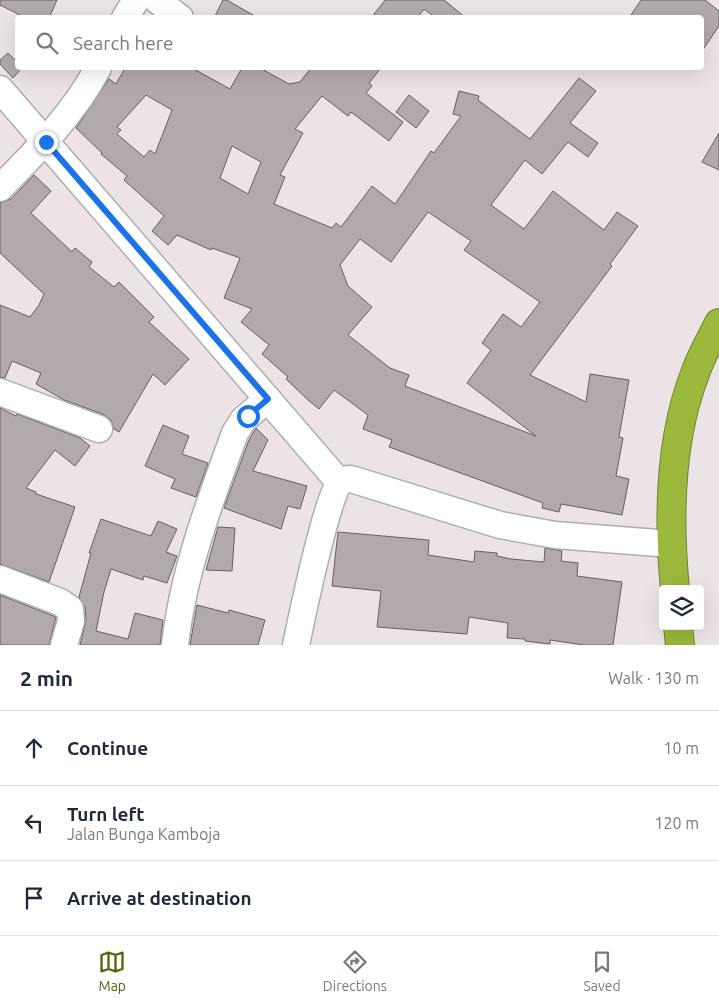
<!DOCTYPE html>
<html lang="en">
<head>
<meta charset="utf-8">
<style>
	:root { --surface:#fff; --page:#f6f6f7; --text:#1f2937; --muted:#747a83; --line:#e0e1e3; --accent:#52650e }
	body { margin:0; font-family:Ubuntu,sans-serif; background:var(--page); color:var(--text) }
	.controls { position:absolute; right:15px; bottom:15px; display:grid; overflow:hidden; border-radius:5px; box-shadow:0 5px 20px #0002 }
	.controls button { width:45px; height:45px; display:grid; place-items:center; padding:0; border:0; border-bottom:1px solid var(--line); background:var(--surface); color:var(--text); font:25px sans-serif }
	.stop { position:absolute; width:15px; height:15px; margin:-11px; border:4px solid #1a73e8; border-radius:50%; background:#fff }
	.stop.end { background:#1a73e8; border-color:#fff; box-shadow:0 1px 5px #0008 }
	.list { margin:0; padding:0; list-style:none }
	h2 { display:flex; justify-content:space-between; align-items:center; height:65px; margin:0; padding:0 20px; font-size:21px }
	h2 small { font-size:16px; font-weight:400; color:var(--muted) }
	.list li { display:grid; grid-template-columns:32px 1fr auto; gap:15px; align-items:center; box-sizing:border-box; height:75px; padding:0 20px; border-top:1px solid var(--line) }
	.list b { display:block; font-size:19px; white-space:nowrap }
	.list p { margin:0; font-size:16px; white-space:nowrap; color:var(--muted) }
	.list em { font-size:16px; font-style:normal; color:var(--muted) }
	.icon { flex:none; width:28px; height:28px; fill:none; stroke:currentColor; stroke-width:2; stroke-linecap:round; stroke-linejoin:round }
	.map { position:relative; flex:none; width:719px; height:645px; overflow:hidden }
	.search { position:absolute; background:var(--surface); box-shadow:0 5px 20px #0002; left:15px; right:15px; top:15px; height:55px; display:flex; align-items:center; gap:12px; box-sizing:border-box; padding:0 18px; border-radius:5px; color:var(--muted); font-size:19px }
	.sheet { height:290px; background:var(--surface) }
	nav { display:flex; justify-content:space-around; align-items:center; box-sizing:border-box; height:70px; border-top:1px solid var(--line); background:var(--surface); font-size:14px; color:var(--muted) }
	nav a { display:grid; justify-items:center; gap:2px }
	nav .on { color:var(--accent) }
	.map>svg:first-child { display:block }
	.building { fill:#b2a9ad; stroke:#675f62; fill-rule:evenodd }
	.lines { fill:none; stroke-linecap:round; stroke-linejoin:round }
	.minor-casing { stroke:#b3abae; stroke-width:29 }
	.highway-casing { stroke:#708232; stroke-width:30 }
	.minor { stroke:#fff; stroke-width:26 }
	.highway { stroke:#9ab83c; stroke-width:28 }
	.route { stroke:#1a73e8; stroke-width:6 }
</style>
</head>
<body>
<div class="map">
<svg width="719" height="645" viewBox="0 0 719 645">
	<rect width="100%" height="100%" fill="#ece3e7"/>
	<!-- building -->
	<g class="building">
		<path d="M 0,0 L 57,0 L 49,18 L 26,18 L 0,5 Z"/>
		<path d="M 223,0 L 227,0 L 258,18 L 214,18 Z"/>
		<path d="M 385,0 L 444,0 L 466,18 L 436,18 L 424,9 L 417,18 L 371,18 Z"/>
		<path d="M 641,0 L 705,0 L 719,11 L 719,26 L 702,51 L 702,18 L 629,18 Z"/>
		<path d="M 8,53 L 18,63 L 18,68 L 22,68 L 13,78 L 0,64 L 0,60 Z"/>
		<path d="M 125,68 L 192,68 L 230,89 L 242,68 L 260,68 L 289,84 L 300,82 L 311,68 L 381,68 L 369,83 L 372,86 L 366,93 L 403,122 L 389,141 L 351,112 L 348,116 L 322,96 L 295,129 L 303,133 L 280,175 L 285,177 L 274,204 L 332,228 L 336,223 L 341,227 L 372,186 L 395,204 L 431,151 L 434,153 L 461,116 L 453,114 L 459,91 L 479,96 L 478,100 L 530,139 L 579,78 L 596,91 L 570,123 L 598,143 L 588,157 L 568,142 L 542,174 L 525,160 L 491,205 L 524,229 L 553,191 L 604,230 L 617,212 L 638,226 L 610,264 L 612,266 L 530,375 L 586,402 L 590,374 L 629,380 L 619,437 L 623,438 L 616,476 L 629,479 L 622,515 L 561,504 L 559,512 L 542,508 L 543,503 L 389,447 L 392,440 L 363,429 L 368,415 L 334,390 L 319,409 L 308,400 L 286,379 L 288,377 L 262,354 L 269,345 L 241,322 L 252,309 L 224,298 L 240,258 L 212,248 L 211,250 L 177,235 L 168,245 L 152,231 L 164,216 L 124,180 L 127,176 L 101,154 L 102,153 L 76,128 L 109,79 L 116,84 ZM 146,95 L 172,110 L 155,154 L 150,150 L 144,157 L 117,134 L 121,130 L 117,127 ZM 232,146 L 261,162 L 248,194 L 220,178 ZM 428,212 L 471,241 L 464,250 L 540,302 L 521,327 L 503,314 L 482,343 L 491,350 L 467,383 L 536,436 L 405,386 L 409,375 L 390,368 L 348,335 L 372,307 L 348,286 L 340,265 L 360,239 L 391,262 Z"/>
		<path d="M 409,95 L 429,111 L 416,128 L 396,112 Z"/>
		<path d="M 719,133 L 719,170 L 702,162 Z"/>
		<path d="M 34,175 L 51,191 L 31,213 L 72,252 L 75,248 L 92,262 L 89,267 L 114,287 L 119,282 L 154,317 L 149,322 L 189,359 L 165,385 L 153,374 L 119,432 L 114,429 L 111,420 L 105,415 L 64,400 L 36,384 L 41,373 L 12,361 L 5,378 L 0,377 L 0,305 L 30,317 L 39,305 L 44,294 L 0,253 L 0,203 L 11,199 Z"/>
		<path d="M 0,408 L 16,416 L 17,414 L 80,438 L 90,446 L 75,466 L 55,450 L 26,488 L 36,492 L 36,494 L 75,507 L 49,582 L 0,564 Z"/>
		<path d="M 163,425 L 189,436 L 182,454 L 208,463 L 196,497 L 171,488 L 175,479 L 145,466 Z"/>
		<path d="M 256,428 L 268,440 L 253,471 L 307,486 L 300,509 L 288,506 L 281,529 L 224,508 L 249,440 Z"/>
		<path d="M 101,519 L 151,536 L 158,521 L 177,529 L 166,552 L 177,556 L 167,583 L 144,576 L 143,580 L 111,569 L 104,592 L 96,631 L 128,639 L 135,613 L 163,620 L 160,645 L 80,645 L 86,620 L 85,607 L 79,597 L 91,553 L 89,553 Z"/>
		<path d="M 218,527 L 235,528 L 232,571 L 206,570 Z"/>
		<path d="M 338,532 L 429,540 L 428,555 L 474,562 L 475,551 L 497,553 L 497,556 L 511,559 L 544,562 L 545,548 L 562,551 L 561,561 L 578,563 L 577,576 L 622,582 L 613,645 L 584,645 L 550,640 L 550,644 L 525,641 L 525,639 L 507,638 L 508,623 L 469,617 L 467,634 L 377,627 L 381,591 L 332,586 Z"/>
		<path d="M 0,595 L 56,617 L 49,645 L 0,645 Z"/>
		<path d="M 197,605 L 228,613 L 229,610 L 265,620 L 258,645 L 190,645 Z"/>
	</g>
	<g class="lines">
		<!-- minor casing -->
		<g class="minor-casing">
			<g id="minor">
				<path d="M 157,0 L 180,18"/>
				<path d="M 125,18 L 136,0"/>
				<path d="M 0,89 L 340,483"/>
				<path d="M 0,188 C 36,152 74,113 98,68"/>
				<path d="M 0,392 L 99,429"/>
				<path d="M 0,579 L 60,602 L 70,609 L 71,621 L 64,645"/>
				<path d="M 175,645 C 183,572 210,501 235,433 L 243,420 L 268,399"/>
				<path d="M 296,645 C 301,621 327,495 340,482 C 343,480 347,479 351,479 L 500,525 L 555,535 L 671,544"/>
			</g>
		</g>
		<!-- highway casing -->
		<g class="highway-casing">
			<g id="highway">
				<path d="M 675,589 C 668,517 669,439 696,371 C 702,354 711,339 719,323"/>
				<path d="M 678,626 L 680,645"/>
			</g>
		</g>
		<!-- minor -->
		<use href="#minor" class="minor"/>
		<!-- highway -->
		<use href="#highway" class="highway"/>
	</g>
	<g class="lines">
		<!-- route -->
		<path class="route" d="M 46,142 L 268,399 L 248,416"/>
	</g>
</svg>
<div class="controls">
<button><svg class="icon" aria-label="layers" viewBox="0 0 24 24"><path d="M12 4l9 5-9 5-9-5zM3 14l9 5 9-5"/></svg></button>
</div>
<div class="stop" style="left:248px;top:416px"></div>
<div class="stop end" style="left:46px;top:142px"></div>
<div class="search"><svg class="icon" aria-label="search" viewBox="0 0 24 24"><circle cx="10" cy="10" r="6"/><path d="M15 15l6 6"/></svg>Search here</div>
</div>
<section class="sheet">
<h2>2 min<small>Walk · 130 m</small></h2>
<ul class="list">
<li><svg class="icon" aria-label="ahead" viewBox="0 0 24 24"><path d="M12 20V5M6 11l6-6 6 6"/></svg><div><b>Continue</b></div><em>10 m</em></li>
<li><svg class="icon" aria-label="left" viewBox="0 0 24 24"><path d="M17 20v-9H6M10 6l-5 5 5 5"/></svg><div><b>Turn left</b><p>Jalan Bunga Kamboja</p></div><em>120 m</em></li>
<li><svg class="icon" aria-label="arrive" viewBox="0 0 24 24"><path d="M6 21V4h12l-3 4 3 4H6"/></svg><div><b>Arrive at destination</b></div></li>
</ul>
</section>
<nav>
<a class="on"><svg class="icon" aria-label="map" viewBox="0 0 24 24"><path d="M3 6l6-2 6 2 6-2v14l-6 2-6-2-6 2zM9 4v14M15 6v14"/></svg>Map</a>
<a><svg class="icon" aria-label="directions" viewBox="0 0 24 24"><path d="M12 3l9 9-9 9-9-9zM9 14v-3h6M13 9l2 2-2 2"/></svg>Directions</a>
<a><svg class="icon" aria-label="saved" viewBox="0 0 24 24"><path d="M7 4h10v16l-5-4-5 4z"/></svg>Saved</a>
</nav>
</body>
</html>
